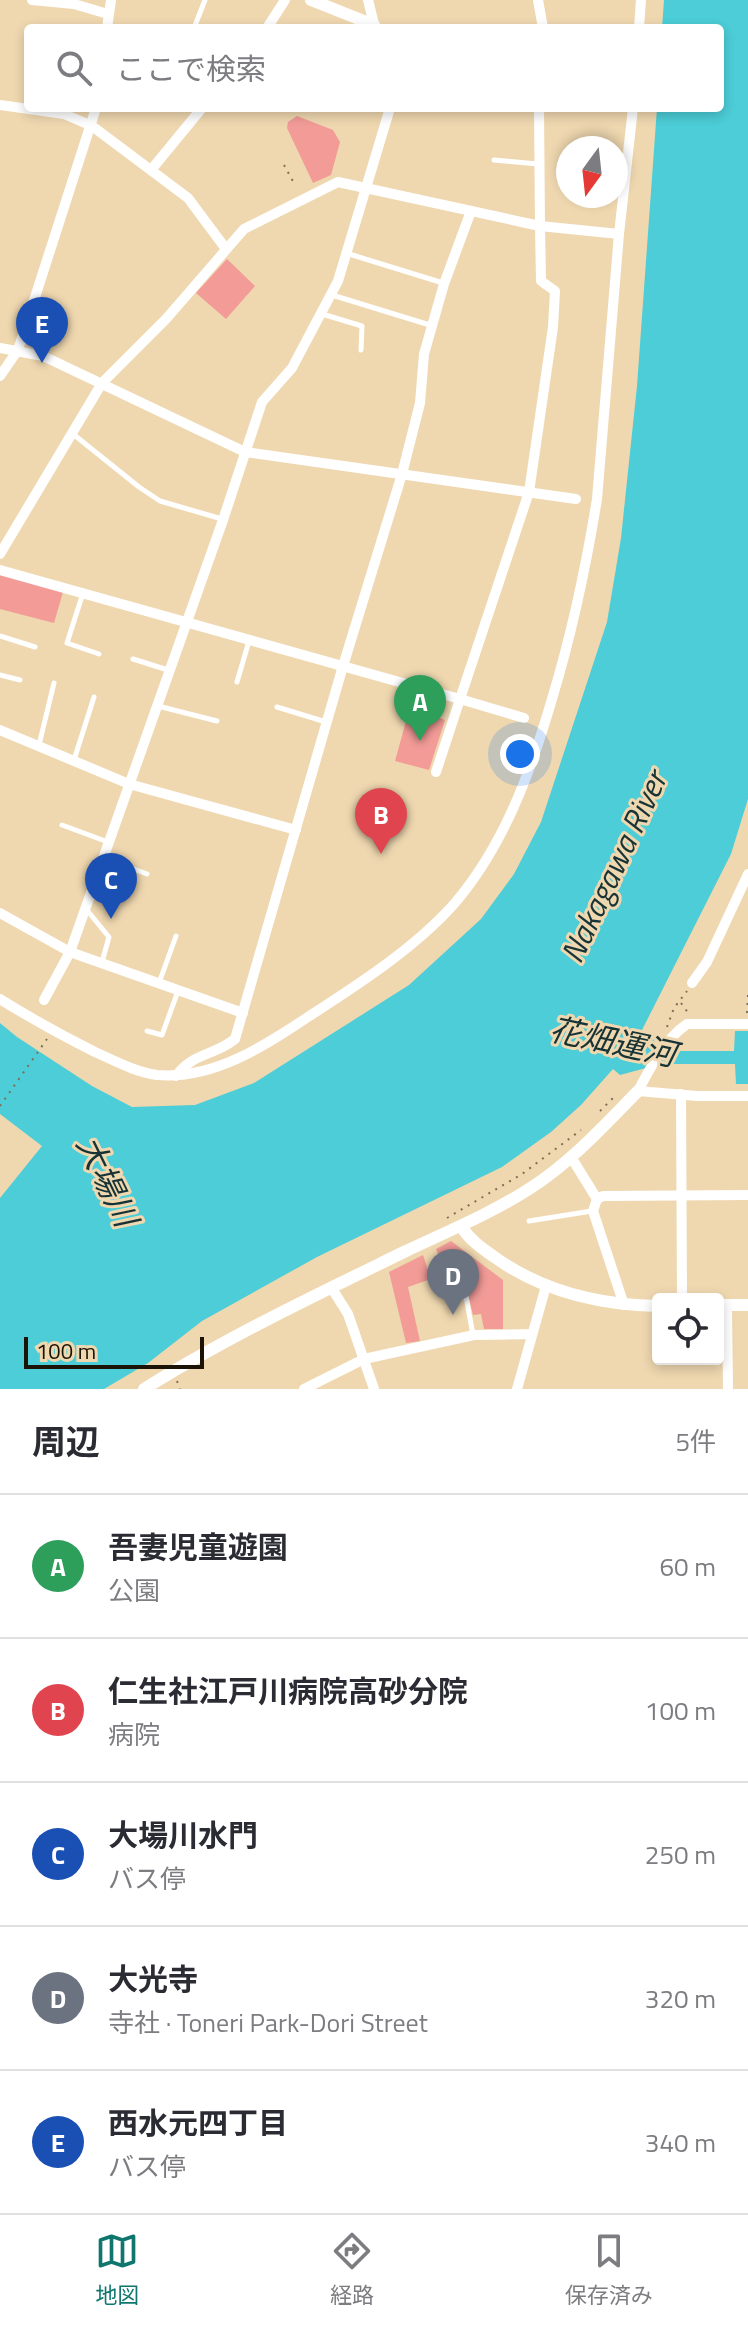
<!DOCTYPE html>
<html lang="ja">
<head>
<meta charset="utf-8">
<style>
	:root { --surface:#fff; --page:#f7f7f7; --text:#2b2b33; --muted:#7c7c81; --line:#e1e1e2; --accent:#0f766e }
	body { margin:0; font-family:"Titillium Web","Noto Sans JP",sans-serif; background:var(--page); color:var(--text) }
	.controls { position:absolute; right:24px; bottom:24px; display:grid; overflow:hidden; border-radius:8px; box-shadow:0 4px 12px #0003 }
	.controls button { width:72px; height:72px; display:grid; place-items:center; padding:0; border:0; border-bottom:2px solid var(--line); background:var(--surface); color:var(--text); font:40px sans-serif }
	.compass { position:absolute; left:556px; top:136px; width:72px; height:72px; border-radius:50%; background:var(--surface); box-shadow:0 4px 12px #0003; rotate:195deg }
	.scale { position:absolute; left:24px; bottom:20px; width:180px; box-sizing:border-box; padding-left:8px; border:4px solid #1b1305; border-top:0; font-size:22px; line-height:28px; white-space:nowrap; color:#1b1305; -webkit-text-stroke:6px #efd8b0; paint-order:stroke }
	.you { position:absolute; left:520px; top:754px; width:28px; height:28px; margin:-20px; border:6px solid #fff; border-radius:50%; background:#1a73e8; box-shadow:0 0 0 12px #1a73e833 }
	.badge { display:grid; place-items:center; width:52px; height:52px; border-radius:50%; background:var(--accent); color:#fff; font-size:26px; font-weight:700 }
	.pin { position:absolute; translate:-50% -66px; filter:drop-shadow(0 2px 4px #0008) }
	.pin::after { content:''; position:absolute; top:42px; width:28px; height:24px; background:inherit; clip-path:polygon(0 0,100% 0,50% 100%) }
	.list { margin:0; padding:0; list-style:none }
	h2 { display:flex; justify-content:space-between; align-items:center; height:104px; margin:0; padding:0 32px; font-size:34px }
	h2 small { font-size:26px; font-weight:400; color:var(--muted) }
	.list li { display:grid; grid-template-columns:52px 1fr auto; gap:24px; align-items:center; box-sizing:border-box; height:144px; padding:0 32px; border-top:2px solid var(--line) }
	.list b { display:block; font-size:30px; white-space:nowrap }
	.list p { margin:0; font-size:26px; white-space:nowrap; color:var(--muted) }
	.list em { font-size:26px; font-style:normal; color:var(--muted) }
	.icon { flex:none; width:44px; height:44px; fill:none; stroke:currentColor; stroke-width:2; stroke-linecap:round; stroke-linejoin:round }
	.map { position:relative; flex:none; width:748px; height:1389px; overflow:hidden }
	.search { position:absolute; background:var(--surface); box-shadow:0 4px 12px #0003; left:24px; right:24px; top:24px; height:88px; display:flex; align-items:center; gap:20px; box-sizing:border-box; padding:0 28px; border-radius:8px; color:var(--muted); font-size:30px }
	.sheet { height:824px; background:var(--surface) }
	nav { display:flex; justify-content:space-around; align-items:center; box-sizing:border-box; height:112px; border-top:2px solid var(--line); background:var(--surface); font-size:22px; color:var(--muted) }
	nav a { display:grid; justify-items:center; gap:4px }
	nav .on { color:var(--accent) }
	.map>svg:first-child { display:block }
	.green { fill:#f29b97 }
	.water { fill:#4ccdd7 }
	.lines { fill:none; stroke-linecap:round; stroke-linejoin:round }
	.path { stroke:#7e6f55; stroke-width:2; stroke-dasharray:2 6; stroke-linecap:butt }
	.service { stroke:#fff; stroke-width:5 }
	.minor { stroke:#fff; stroke-width:10 }
	.tertiary { stroke:#fff; stroke-width:12 }
	.labels { text-anchor:middle; stroke-width:6; stroke-linejoin:round; paint-order:stroke }
	.water-label { font-size:32px; font-style:italic; fill:#173335; stroke:#efd8b0 }
</style>
</head>
<body>
<div class="map">
<svg width="748" height="1389" viewBox="0 0 748 1389">
	<rect width="100%" height="100%" fill="#efd8b0"/>
	<!-- green -->
	<g class="green">
		<path d="M 297,116 L 333,130 L 340,142 L 331,175 L 313,183 L 287,128 L 288,122 Z"/>
		<path d="M 227,259 L 255,286 L 226,319 L 196,293 Z"/>
		<path d="M 0,573 L 63,592 L 54,623 L 0,609 Z"/>
		<path d="M 414,692 L 429,696 L 425,712 L 445,720 L 429,770 L 395,761 Z"/>
		<path d="M 451,1241 L 503,1280 L 503,1329 L 484,1329 L 481,1314 L 473,1315 L 462,1269 L 445,1272 L 436,1249 Z"/>
		<path d="M 423,1255 L 431,1279 L 408,1287 L 420,1341 L 406,1343 L 389,1272 Z"/>
	</g>
	<!-- water -->
	<path class="water" d="M 664,0 L 748,0 L 748,799 L 731,854 L 642,1030 L 653,1039 L 657,1046 L 670,1051 L 734,1051 L 735,1031 L 748,1031 L 748,1084 L 736,1084 L 735,1064 L 661,1064 L 620,1075 L 613,1069 L 581,1105 L 551,1132 L 502,1167 L 317,1257 L 202,1321 L 148,1363 L 104,1389 L 0,1389 L 0,1198 L 42,1146 L 0,1114 L 0,1023 L 17,1037 L 92,1086 L 132,1107 L 195,1105 L 254,1083 L 409,985 L 481,919 L 514,874 L 541,822 L 607,622 L 621,538 L 637,386 L 657,108 L 720,108 L 720,28 L 662,28 Z"/>
	<g class="lines">
		<!-- path -->
		<g class="path">
			<path d="M 284,165 L 295,185"/>
			<path d="M 681,1003 L 689,1014"/>
			<path d="M 747,1013 L 748,994"/>
			<path d="M 667,1027 L 674,1008 L 687,991"/>
			<path d="M 0,1106 L 47,1039"/>
			<path d="M 600,1111 L 617,1094"/>
			<path d="M 447,1218 L 522,1174 L 581,1130"/>
			<path d="M 177,1381 L 180,1389"/>
		</g>
		<!-- service -->
		<g class="service">
			<path d="M 194,28 L 205,0"/>
			<path d="M 494,160 L 538,164"/>
			<path d="M 346,253 L 443,283"/>
			<path d="M 332,295 L 433,326"/>
			<path d="M 322,314 L 362,326 L 361,350"/>
			<path d="M 73,434 L 139,487 L 160,501 L 222,519"/>
			<path d="M 83,593 L 67,643 L 99,654"/>
			<path d="M 0,636 L 35,647"/>
			<path d="M 133,659 L 168,670"/>
			<path d="M 0,675 L 20,680"/>
			<path d="M 237,682 L 249,641"/>
			<path d="M 158,706 L 217,721"/>
			<path d="M 277,707 L 326,722"/>
			<path d="M 39,745 L 54,683"/>
			<path d="M 74,760 L 94,697"/>
			<path d="M 62,825 L 108,842"/>
			<path d="M 104,858 L 147,874"/>
			<path d="M 86,909 L 109,937 L 102,962"/>
			<path d="M 159,983 L 176,936"/>
			<path d="M 147,1031 L 162,1035 L 178,991"/>
			<path d="M 529,1221 L 592,1211"/>
			<path d="M 465,1291 L 473,1335"/>
		</g>
		<!-- minor -->
		<g class="minor">
			<path d="M 32,0 L 74,4 L 108,14"/>
			<path d="M 368,0 L 375,28"/>
			<path d="M 538,0 L 543,28"/>
			<path d="M 107,28 L 111,0"/>
			<path d="M 267,28 L 285,0"/>
			<path d="M 639,28 L 641,0"/>
			<path d="M 0,105 L 64,114 L 92,126 L 188,198 L 226,249"/>
			<path d="M 539,108 L 540,226 L 619,234"/>
			<path d="M 151,170 L 202,108"/>
			<path d="M 0,348 L 43,356 L 245,452 L 576,499"/>
			<path d="M 0,376 L 18,350 L 96,108"/>
			<path d="M 0,554 L 102,383 L 166,319 L 244,229 L 338,182 L 540,226 L 541,281 L 555,291 L 553,327 L 529,492 L 460,699 L 0,570"/>
			<path d="M 0,730 L 129,784 L 296,830"/>
			<path d="M 436,772 L 460,699 L 524,718"/>
			<path d="M 0,913 L 70,952 L 243,1013"/>
			<path d="M 692,983 L 707,962 L 748,874"/>
			<path d="M 0,999 C 32,1019 61,1035 95,1052 C 115,1061 135,1072 157,1075 C 214,1080 266,1045 311,1015 C 359,984 416,947 454,904 C 504,846 531,771 552,699 C 572,633 586,567 597,499 L 619,234 L 633,108"/>
			<path d="M 44,1000 L 70,952 L 223,520 L 262,402 L 292,368 L 338,281 L 390,108"/>
			<path d="M 748,1024 L 687,1024 C 665,1039 650,1068 638,1091 L 697,1096 L 748,1096"/>
			<path d="M 176,1076 C 192,1053 214,1056 235,1039 L 343,666 L 402,474 L 420,403 L 424,354 L 444,284 L 471,211"/>
			<path d="M 681,1094 L 682,1299"/>
			<path d="M 571,1157 L 597,1199"/>
			<path d="M 331,1287 L 348,1314 L 374,1389"/>
			<path d="M 624,1305 L 593,1211 L 597,1199 L 603,1196 L 748,1195"/>
			<path d="M 727,1305 L 728,1389"/>
			<path d="M 304,1389 L 364,1359 L 474,1335 L 532,1334"/>
			<path d="M 517,1389 L 546,1286"/>
		</g>
		<!-- tertiary -->
		<g class="tertiary">
			<path d="M 311,0 L 374,25"/>
			<path d="M 461,1226 C 469,1239 480,1247 493,1256 C 541,1291 599,1305 658,1306"/>
			<path d="M 718,1305 L 748,1305"/>
			<path d="M 144,1389 C 227,1337 316,1295 404,1252 C 446,1232 490,1214 529,1189 C 570,1163 604,1126 638,1091"/>
		</g>
	</g>
	<g class="labels">
		<!-- water labels -->
		<g class="water-label">
			<text transform="translate(614 867) rotate(-65)" y="11">Nakagawa River</text>
			<text transform="translate(613 1042) rotate(12)" y="11">花畑運河</text>
			<text transform="translate(107 1181) rotate(64)" y="11">大場川</text>
		</g>
	</g>
</svg>
<div class="controls">
<button><svg class="icon" aria-label="locate" viewBox="0 0 24 24"><circle cx="12" cy="12" r="6"/><path d="M12 2v4M12 18v4M2 12h4M18 12h4"/></svg></button>
</div>
<svg class="compass" viewBox="-18 -18 36 36"><path d="M0-13l5 13h-10z" fill="#e53935"/><path d="M0 13l5-13h-10z" fill="#7c7c81"/></svg>
<div class="scale">100 m</div>
<div class="you"></div>
<div class="pin badge" style="left:420px;top:741px;background:#2e9e5b">A</div>
<div class="pin badge" style="left:381px;top:854px;background:#e0444e">B</div>
<div class="pin badge" style="left:111px;top:919px;background:#1a4fb4">C</div>
<div class="pin badge" style="left:453px;top:1315px;background:#6b7280">D</div>
<div class="pin badge" style="left:42px;top:363px;background:#1a4fb4">E</div>
<div class="search"><svg class="icon" aria-label="search" viewBox="0 0 24 24"><circle cx="10" cy="10" r="6"/><path d="M15 15l6 6"/></svg>ここで検索</div>
</div>
<section class="sheet">
<h2>周辺<small>5件</small></h2>
<ul class="list">
<li><span class="badge" style="background:#2e9e5b">A</span><div><b>吾妻児童遊園</b><p>公園</p></div><em>60 m</em></li>
<li><span class="badge" style="background:#e0444e">B</span><div><b>仁生社江戸川病院高砂分院</b><p>病院</p></div><em>100 m</em></li>
<li><span class="badge" style="background:#1a4fb4">C</span><div><b>大場川水門</b><p>バス停</p></div><em>250 m</em></li>
<li><span class="badge" style="background:#6b7280">D</span><div><b>大光寺</b><p>寺社 · Toneri Park-Dori Street</p></div><em>320 m</em></li>
<li><span class="badge" style="background:#1a4fb4">E</span><div><b>西水元四丁目</b><p>バス停</p></div><em>340 m</em></li>
</ul>
</section>
<nav>
<a class="on"><svg class="icon" aria-label="map" viewBox="0 0 24 24"><path d="M3 6l6-2 6 2 6-2v14l-6 2-6-2-6 2zM9 4v14M15 6v14"/></svg>地図</a>
<a><svg class="icon" aria-label="directions" viewBox="0 0 24 24"><path d="M12 3l9 9-9 9-9-9zM9 14v-3h6M13 9l2 2-2 2"/></svg>経路</a>
<a><svg class="icon" aria-label="saved" viewBox="0 0 24 24"><path d="M7 4h10v16l-5-4-5 4z"/></svg>保存済み</a>
</nav>
</body>
</html>
